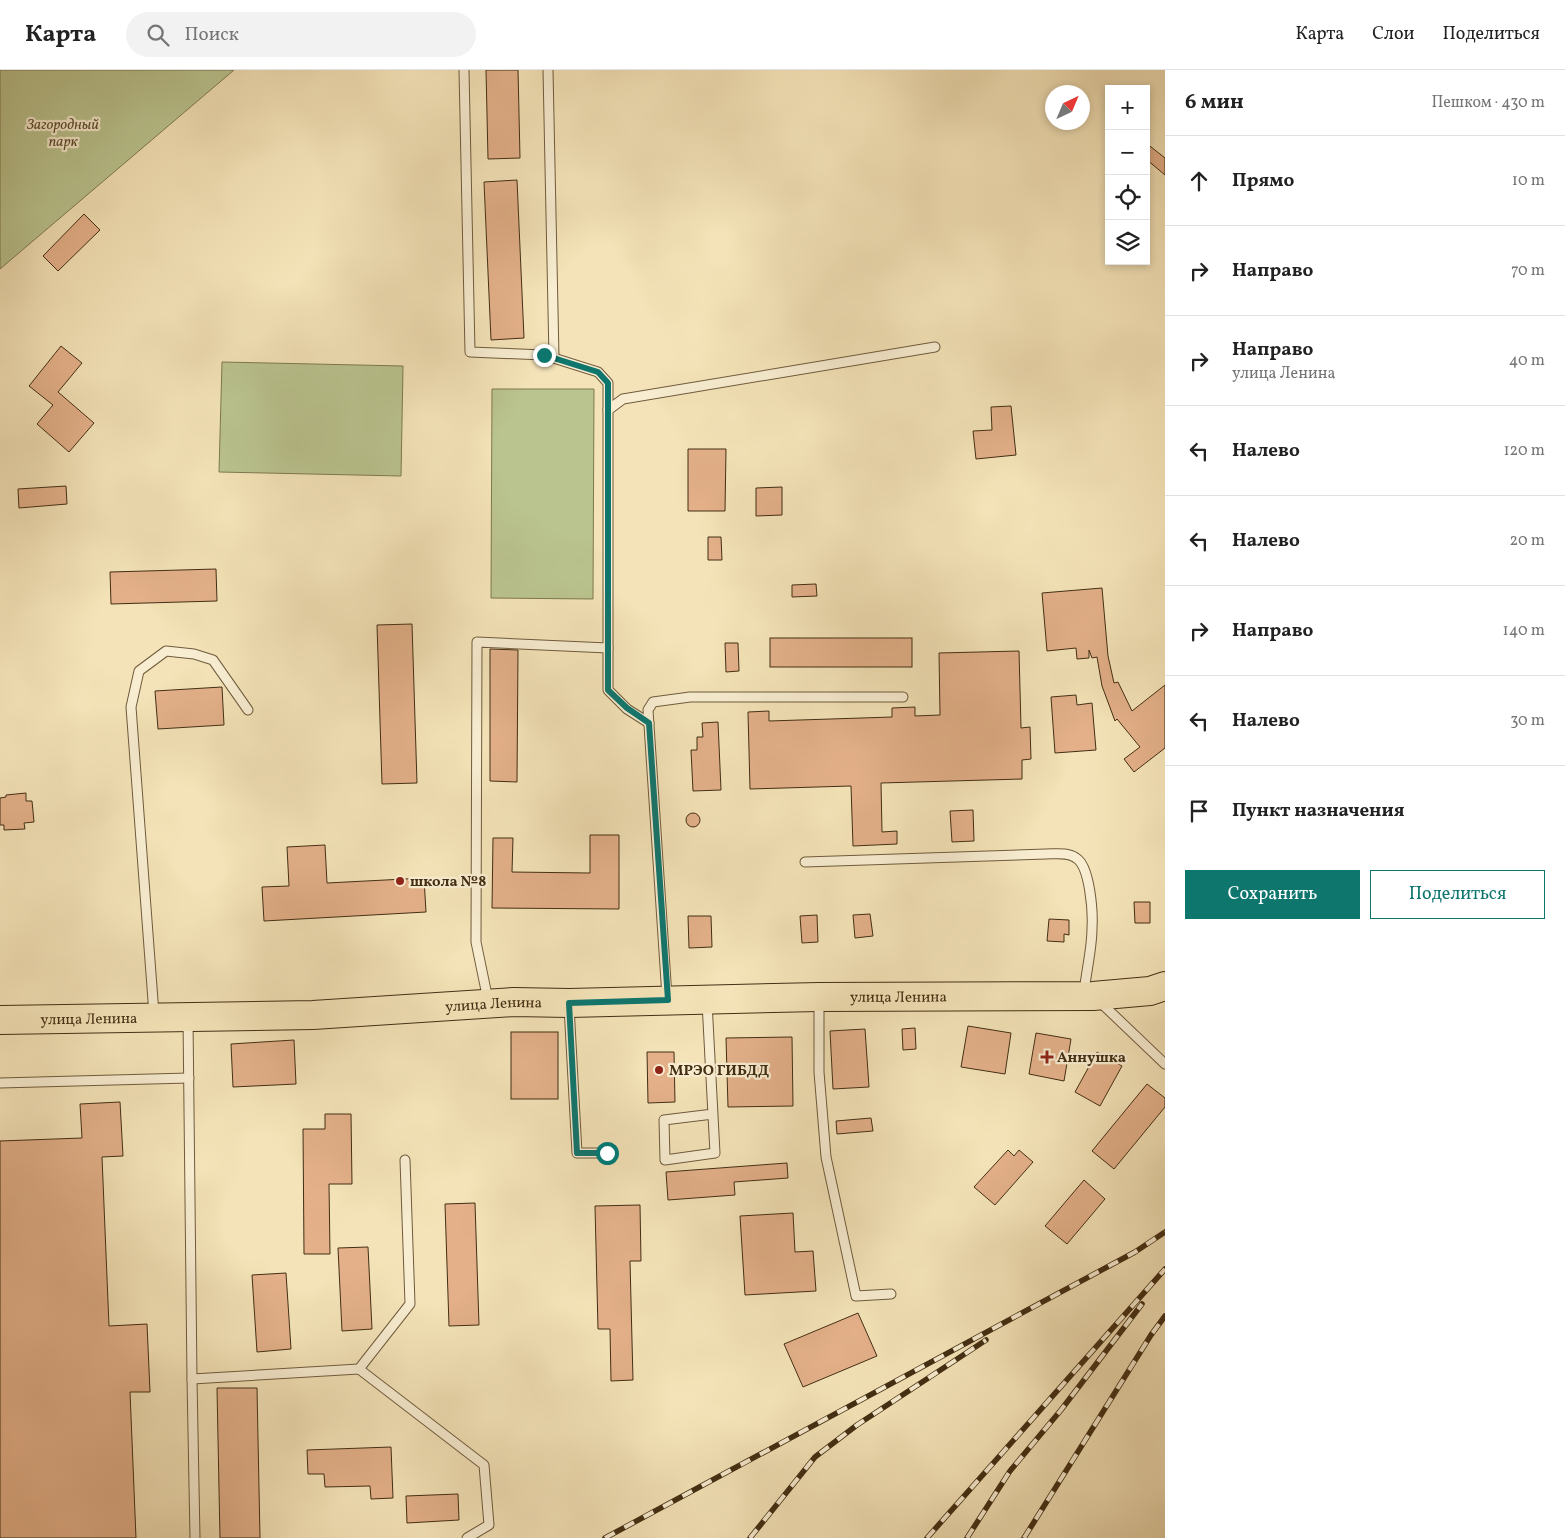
<!DOCTYPE html>
<html lang="ru">
<head>
<meta charset="utf-8">
<style>
	:root { --surface:#fff; --page:#f2f2f2; --text:#222; --muted:#767676; --line:#e0e0e0; --accent:#0f766e }
	body { margin:0; font-family:Vollkorn,serif; background:var(--page); color:var(--text) }
	.controls { position:absolute; right:15px; top:15px; display:grid; overflow:hidden; border-radius:0px; box-shadow:0 2px 8px #0003 }
	.controls button { width:45px; height:45px; display:grid; place-items:center; padding:0; border:0; border-bottom:1px solid var(--line); background:var(--surface); color:var(--text); font:25px sans-serif }
	.compass { position:absolute; left:1045px; top:15px; width:45px; height:45px; border-radius:50%; background:var(--surface); box-shadow:0 2px 8px #0003; rotate:44deg }
	.stop { position:absolute; width:15px; height:15px; margin:-11px; border:4px solid #0f766e; border-radius:50%; background:#fff }
	.stop.end { background:#0f766e; border-color:#fff; box-shadow:0 1px 5px #0008 }
	.list { margin:0; padding:0; list-style:none }
	h2 { display:flex; justify-content:space-between; align-items:center; height:65px; margin:0; padding:0 20px; font-size:21px }
	h2 small { font-size:16px; font-weight:400; color:var(--muted) }
	.list li { display:grid; grid-template-columns:32px 1fr auto; gap:15px; align-items:center; box-sizing:border-box; height:90px; padding:0 20px; border-top:1px solid var(--line) }
	.list b { display:block; font-size:19px; white-space:nowrap }
	.list p { margin:0; font-size:16px; white-space:nowrap; color:var(--muted) }
	.list em { font-size:16px; font-style:normal; color:var(--muted) }
	.actions { display:flex; gap:10px; padding:15px 20px }
	.actions a { flex:1; padding:11px 0; border:1px solid var(--accent); border-radius:0px; text-align:center; font-size:18px; color:var(--accent) }
	.actions .main { background:var(--accent); color:#fff }
	.icon { flex:none; width:28px; height:28px; fill:none; stroke:currentColor; stroke-width:2; stroke-linecap:round; stroke-linejoin:round }
	.map { position:relative; flex:none; width:1165px; height:1468px; overflow:hidden }
	header { display:flex; align-items:center; gap:30px; box-sizing:border-box; height:70px; padding:0 25px; background:var(--surface); border-bottom:1px solid var(--line) }
	header strong { font-size:24px }
	nav { display:flex; gap:28px; margin-inline-start:auto; font-size:18px }
	.search { width:350px; height:45px; background:var(--page); display:flex; align-items:center; gap:12px; box-sizing:border-box; padding:0 18px; border-radius:28px; color:var(--muted); font-size:19px }
	main { display:flex }
	aside { flex:1; background:var(--surface) }
	.map>svg:first-child { display:block }
	.green { fill:#bac48f; stroke:#7e7951 }
	.building { fill:#e3b089; stroke:#432e13 }
	.lines { fill:none; stroke-linecap:round; stroke-linejoin:round }
	.service-casing { stroke:#6f5b3c; stroke-width:11 }
	.primary-casing { stroke:#432e13; stroke-width:30 }
	.service { stroke:#f8edd1; stroke-width:9 }
	.primary { stroke:#f4e3b8; stroke-width:28 }
	.rail-casing { stroke:#432e13; stroke-width:5.5 }
	.rail { stroke:#f8edd1; stroke-width:4; stroke-dasharray:11; stroke-linecap:butt }
	.route { stroke:#0f766e; stroke-width:6 }
	.poi-dot { fill:#8f2418; stroke:#f8edd1; stroke-width:2 }
	.labels { text-anchor:middle; stroke-width:4.5; stroke-linejoin:round; paint-order:stroke }
	.park-label { font-size:15px; font-style:italic; fill:#5b4c2c; stroke:#f8edd1 }
	.poi-label { font-size:15px; font-weight:bold; fill:#432e13; stroke:#f8edd1; text-anchor:start }
	.street-label { font-size:15px; fill:#432e13; stroke:#f8edd1 }
</style>
</head>
<body>
<header>
<strong>Карта</strong>
<div class="search"><svg class="icon" aria-label="search" viewBox="0 0 24 24"><circle cx="10" cy="10" r="6"/><path d="M15 15l6 6"/></svg>Поиск</div>
<nav><a>Карта</a><a>Слои</a><a>Поделиться</a></nav>
</header>
<main>
<div class="map">
<svg width="1165" height="1468" viewBox="0 0 1165 1468">
	<rect width="100%" height="100%" fill="#f4e3b8"/>
	<filter id="stains"><feTurbulence type="fractalNoise" baseFrequency=".004" numOctaves="4"/><feColorMatrix values="0 0 0 0 .2 0 0 0 0 .09 0 0 0 0 .02 0 0 0 .5 -.17"/></filter>
	<radialGradient id="worn" r=".72"><stop offset=".6" stop-color="#630" stop-opacity="0"/><stop offset="1" stop-color="#630" stop-opacity=".3"/></radialGradient>
	<!-- green -->
	<g class="green">
		<path d="M 0,0 L 234,0 L 0,199 Z"/>
		<path d="M 222,292 L 403,296 L 401,406 L 219,402 Z"/>
		<path d="M 492,319 L 594,319 L 593,529 L 491,528 Z"/>
	</g>
	<!-- building -->
	<g class="building">
		<path d="M 486,0 L 518,0 L 520,88 L 488,89 Z"/>
		<path d="M 1146,73 L 1165,88 L 1165,105 L 1146,89 Z"/>
		<path d="M 517,110 L 524,268 L 491,270 L 484,112 Z"/>
		<path d="M 84,144 L 100,160 L 58,201 L 43,186 Z"/>
		<path d="M 61,276 L 82,293 L 58,322 L 94,353 L 69,382 L 37,354 L 53,335 L 29,316 Z"/>
		<path d="M 1011,336 L 1016,385 L 976,389 L 973,361 L 992,360 L 991,337 Z"/>
		<path d="M 688,379 L 726,379 L 725,441 L 688,441 Z"/>
		<path d="M 66,416 L 67,434 L 19,438 L 18,419 Z"/>
		<path d="M 782,417 L 782,445 L 756,446 L 756,418 Z"/>
		<path d="M 708,467 L 721,467 L 722,490 L 708,490 Z"/>
		<path d="M 216,499 L 217,531 L 111,534 L 110,502 Z"/>
		<path d="M 816,514 L 817,526 L 792,527 L 792,515 Z"/>
		<path d="M 1102,518 L 1108,586 L 1114,613 L 1118,612 L 1132,641 L 1165,615 L 1165,678 L 1134,702 L 1124,689 L 1140,677 L 1117,649 L 1115,651 L 1102,616 L 1097,587 L 1092,588 L 1089,580 L 1089,588 L 1077,589 L 1076,578 L 1047,581 L 1042,523 Z"/>
		<path d="M 412,554 L 417,713 L 382,714 L 377,555 Z"/>
		<rect x="770" y="568" width="142" height="29"/>
		<path d="M 725,573 L 738,573 L 739,601 L 726,602 Z"/>
		<path d="M 490,579 L 518,580 L 517,712 L 490,711 Z"/>
		<path d="M 1019,581 L 1021,658 L 1030,657 L 1031,689 L 1022,690 L 1022,709 L 881,713 L 882,762 L 897,761 L 897,774 L 853,776 L 851,716 L 750,719 L 748,642 L 769,641 L 769,651 L 892,647 L 892,638 L 915,637 L 915,646 L 940,645 L 939,583 Z"/>
		<path d="M 222,617 L 224,655 L 158,659 L 155,621 Z"/>
		<path d="M 1076,625 L 1077,635 L 1092,633 L 1096,680 L 1055,683 L 1051,627 Z"/>
		<path d="M 718,652 L 721,720 L 693,721 L 691,680 L 697,680 L 697,667 L 703,667 L 702,653 Z"/>
		<path d="M 26,723 L 26,731 L 32,731 L 34,752 L 24,753 L 25,759 L 4,760 L 4,755 L 0,755 L 0,728 L 6,727 L 6,725 Z"/>
		<path d="M 973,740 L 974,771 L 952,772 L 950,741 Z"/>
		<circle cx="693" cy="750" r="7"/>
		<path d="M 590,765 L 619,765 L 619,839 L 492,838 L 493,768 L 513,768 L 512,802 L 590,803 Z"/>
		<path d="M 325,775 L 327,813 L 424,808 L 426,842 L 264,851 L 262,817 L 289,816 L 287,777 Z"/>
		<path d="M 1134,832 L 1150,832 L 1150,853 L 1135,853 Z"/>
		<path d="M 870,844 L 873,866 L 855,868 L 853,845 Z"/>
		<path d="M 817,845 L 818,872 L 802,873 L 800,846 Z"/>
		<path d="M 688,846 L 711,846 L 712,877 L 689,878 Z"/>
		<path d="M 1049,849 L 1069,850 L 1069,865 L 1064,864 L 1064,872 L 1047,871 Z"/>
		<path d="M 968,956 L 1011,963 L 1005,1004 L 961,997 Z"/>
		<path d="M 915,958 L 916,979 L 903,980 L 902,959 Z"/>
		<path d="M 865,959 L 869,1017 L 833,1019 L 830,961 Z"/>
		<rect x="511" y="962" width="47" height="67"/>
		<path d="M 1036,963 L 1071,969 L 1064,1011 L 1029,1004 Z"/>
		<path d="M 792,967 L 793,1036 L 728,1037 L 726,968 Z"/>
		<path d="M 294,970 L 296,1014 L 233,1017 L 231,974 Z"/>
		<path d="M 647,982 L 674,982 L 675,1032 L 648,1033 Z"/>
		<path d="M 1097,982 L 1122,996 L 1100,1036 L 1075,1022 Z"/>
		<path d="M 1147,1014 L 1165,1028 L 1165,1037 L 1114,1099 L 1092,1081 Z"/>
		<path d="M 120,1032 L 123,1086 L 102,1087 L 109,1256 L 147,1254 L 150,1322 L 130,1322 L 136,1468 L 0,1468 L 0,1071 L 82,1068 L 80,1034 Z"/>
		<path d="M 325,1044 L 351,1044 L 352,1114 L 329,1114 L 330,1184 L 304,1184 L 303,1059 L 325,1059 Z"/>
		<path d="M 871,1048 L 873,1061 L 837,1064 L 836,1051 Z"/>
		<path d="M 1008,1080 L 1014,1086 L 1019,1080 L 1033,1092 L 995,1135 L 974,1117 Z"/>
		<path d="M 787,1093 L 788,1108 L 734,1112 L 735,1125 L 668,1130 L 666,1102 Z"/>
		<path d="M 1084,1110 L 1105,1129 L 1067,1174 L 1045,1156 Z"/>
		<path d="M 475,1133 L 479,1255 L 449,1256 L 445,1134 Z"/>
		<path d="M 640,1135 L 641,1191 L 630,1191 L 633,1310 L 611,1311 L 610,1259 L 598,1259 L 595,1136 Z"/>
		<path d="M 793,1143 L 795,1182 L 813,1181 L 816,1221 L 745,1225 L 740,1146 Z"/>
		<path d="M 368,1177 L 372,1259 L 342,1261 L 338,1178 Z"/>
		<path d="M 286,1203 L 291,1279 L 257,1282 L 252,1205 Z"/>
		<path d="M 858,1243 L 877,1286 L 803,1317 L 784,1274 Z"/>
		<path d="M 217,1318 L 257,1318 L 260,1468 L 220,1468 Z"/>
		<path d="M 391,1377 L 393,1428 L 371,1429 L 370,1416 L 325,1417 L 324,1404 L 308,1404 L 307,1380 Z"/>
		<path d="M 458,1424 L 459,1450 L 407,1453 L 406,1426 Z"/>
	</g>
	<g class="lines">
		<!-- service casing -->
		<g class="service-casing">
			<g id="service">
				<path d="M 464,0 L 470,282 L 544,285 L 598,302 L 608,313 L 608,340"/>
				<path d="M 548,0 L 554,288"/>
				<path d="M 649,653 L 627,639 L 608,620 L 608,340 L 623,329 L 935,277"/>
				<path d="M 805,792 L 1046,784 C 1056,784 1068,782 1076,788 C 1090,796 1093,842 1092,858 C 1092,879 1086,902 1084,923"/>
				<path d="M 667,927 L 648,640 L 653,632 L 690,627 L 903,627"/>
				<path d="M 488,930 L 476,872 L 477,572 L 608,578"/>
				<path d="M 819,930 L 819,1002 L 826,1087 L 856,1226 L 891,1224"/>
				<path d="M 1099,931 L 1165,994"/>
				<path d="M 707,932 L 715,1083 L 665,1090 L 664,1050 L 713,1044"/>
				<path d="M 569,936 L 577,1083 L 607,1083"/>
				<path d="M 154,944 L 131,637 L 139,601 L 166,581 L 194,584 L 213,590 L 248,640"/>
				<path d="M 188,949 L 192,1309 L 359,1299 L 484,1395 L 489,1455 L 467,1468"/>
				<path d="M 0,1013 L 189,1008"/>
				<path d="M 359,1299 L 410,1234 L 405,1090"/>
				<path d="M 192,1309 L 195,1468"/>
			</g>
		</g>
		<!-- primary casing -->
		<g class="primary-casing">
			<g id="primary">
				<path id="s1" d="M 0,950 L 313,945 L 514,932 L 569,933 L 819,927 L 1093,926 L 1150,921 L 1165,916"/>
			</g>
		</g>
		<!-- service -->
		<use href="#service" class="service"/>
		<!-- primary -->
		<use href="#primary" class="primary"/>
		<!-- rail casing -->
		<g class="rail-casing">
			<g id="rail">
				<path d="M 605,1468 L 1135,1182 L 1165,1162"/>
				<path d="M 750,1468 L 815,1387 L 857,1355 L 986,1270"/>
				<path d="M 927,1468 L 1165,1199"/>
				<path d="M 967,1468 L 1010,1401 L 1061,1340 L 1142,1234"/>
				<path d="M 1024,1468 L 1151,1265 L 1165,1246"/>
			</g>
		</g>
		<!-- rail -->
		<use href="#rail" class="rail"/>
	</g>
	<g class="lines">
		<!-- route -->
		<path class="route" d="M 544,285 L 598,302 L 608,313 L 608,620 L 627,638 L 649,653 L 668,930 L 569,933 L 577,1083 L 607,1083"/>
	</g>
	<!-- markers -->
	<g class="poi-dot">
		<circle cx="400" cy="811" r="5"/>
		<path d="M1044.5 979.5h5v5h5v5h-5v5h-5v-5h-5v-5h5z"/>
		<circle cx="659" cy="1000" r="5"/>
	</g>
	<g class="labels">
		<!-- park labels -->
		<g class="park-label">
			<text x="63" y="59">Загородный<tspan x="63" dy="17">парк</tspan></text>
		</g>
		<!-- poi labels -->
		<g class="poi-label">
			<text x="410" y="816">школа №8</text>
			<text x="1057" y="992">Аннушка</text>
			<text x="669" y="1005">МРЭО ГИБДД</text>
		</g>
		<!-- street labels -->
		<g class="street-label">
			<text dy="5" stroke="none"><textPath href="#s1" startOffset="899">улица Ленина</textPath></text>
			<text dy="5" stroke="none"><textPath href="#s1" startOffset="494">улица Ленина</textPath></text>
			<text dy="5" stroke="none"><textPath href="#s1" startOffset="89">улица Ленина</textPath></text>
		</g>
	</g>
	<rect width="100%" height="100%" filter="url(#stains)"/>
	<rect width="100%" height="100%" fill="url(#worn)"/>
</svg>
<div class="controls">
<button>+</button>
<button>−</button>
<button><svg class="icon" aria-label="locate" viewBox="0 0 24 24"><circle cx="12" cy="12" r="6"/><path d="M12 2v4M12 18v4M2 12h4M18 12h4"/></svg></button>
<button><svg class="icon" aria-label="layers" viewBox="0 0 24 24"><path d="M12 4l9 5-9 5-9-5zM3 14l9 5 9-5"/></svg></button>
</div>
<svg class="compass" viewBox="-18 -18 36 36"><path d="M0-13l5 13h-10z" fill="#e53935"/><path d="M0 13l5-13h-10z" fill="#767676"/></svg>
<div class="stop" style="left:607px;top:1083px"></div>
<div class="stop end" style="left:544px;top:285px"></div>
</div>
<aside>
<h2>6 мин<small>Пешком · 430 m</small></h2>
<ul class="list">
<li><svg class="icon" aria-label="ahead" viewBox="0 0 24 24"><path d="M12 20V5M6 11l6-6 6 6"/></svg><div><b>Прямо</b></div><em>10 m</em></li>
<li><svg class="icon" aria-label="right" viewBox="0 0 24 24"><path d="M7 20v-9h11M14 6l5 5-5 5"/></svg><div><b>Направо</b></div><em>70 m</em></li>
<li><svg class="icon" aria-label="right" viewBox="0 0 24 24"><path d="M7 20v-9h11M14 6l5 5-5 5"/></svg><div><b>Направо</b><p>улица Ленина</p></div><em>40 m</em></li>
<li><svg class="icon" aria-label="left" viewBox="0 0 24 24"><path d="M17 20v-9H6M10 6l-5 5 5 5"/></svg><div><b>Налево</b></div><em>120 m</em></li>
<li><svg class="icon" aria-label="left" viewBox="0 0 24 24"><path d="M17 20v-9H6M10 6l-5 5 5 5"/></svg><div><b>Налево</b></div><em>20 m</em></li>
<li><svg class="icon" aria-label="right" viewBox="0 0 24 24"><path d="M7 20v-9h11M14 6l5 5-5 5"/></svg><div><b>Направо</b></div><em>140 m</em></li>
<li><svg class="icon" aria-label="left" viewBox="0 0 24 24"><path d="M17 20v-9H6M10 6l-5 5 5 5"/></svg><div><b>Налево</b></div><em>30 m</em></li>
<li><svg class="icon" aria-label="arrive" viewBox="0 0 24 24"><path d="M6 21V4h12l-3 4 3 4H6"/></svg><div><b>Пункт назначения</b></div></li>
</ul>
<div class="actions"><a class="main">Сохранить</a><a>Поделиться</a></div>
</aside>
</main>
</body>
</html>
